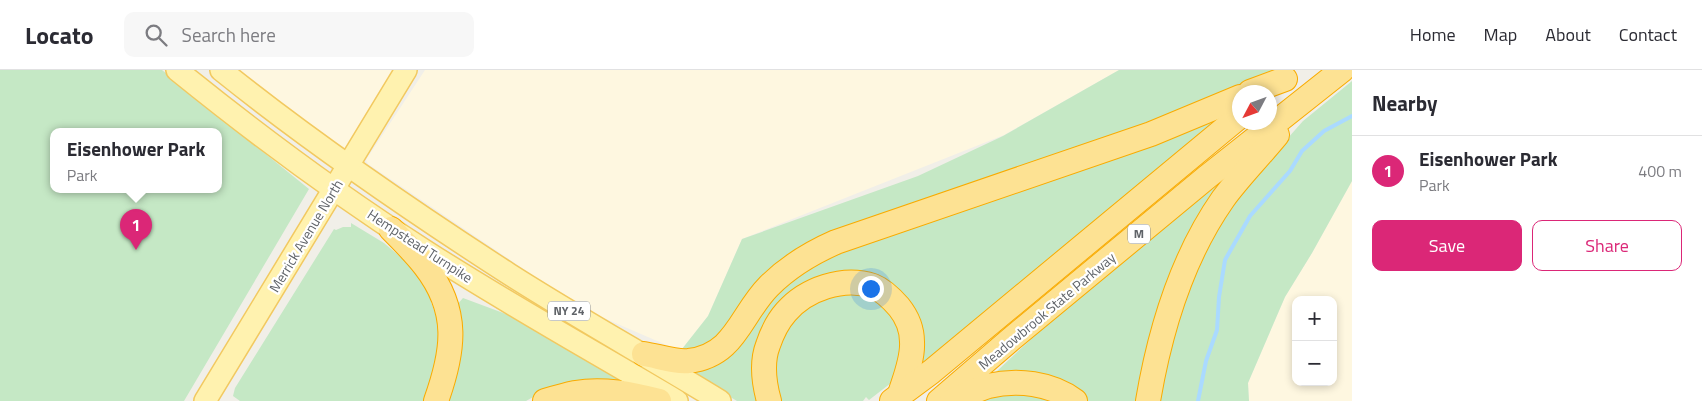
<!DOCTYPE html>
<html lang="en">
<head>
<meta charset="utf-8">
<style>
	:root { --surface:#fff; --page:#f7f7f7; --text:#2b2b33; --muted:#7c7c81; --line:#e1e1e2; --accent:#db2777 }
	body { margin:0; font-family:"Titillium Web",sans-serif; background:var(--page); color:var(--text) }
	.controls { position:absolute; right:15px; bottom:15px; display:grid; overflow:hidden; border-radius:10px; box-shadow:0 2px 8px #0003 }
	.controls button { width:45px; height:45px; display:grid; place-items:center; padding:0; border:0; border-bottom:1px solid var(--line); background:var(--surface); color:var(--text); font:25px sans-serif }
	.compass { position:absolute; left:1232px; top:15px; width:45px; height:45px; border-radius:50%; background:var(--surface); box-shadow:0 2px 8px #0003; rotate:229deg }
	.you { position:absolute; left:870px; top:218px; width:18px; height:18px; margin:-12px; border:4px solid #fff; border-radius:50%; background:#1a73e8; box-shadow:0 0 0 8px #1a73e833 }
	.badge { display:grid; place-items:center; width:32px; height:32px; border-radius:50%; background:var(--accent); color:#fff; font-size:16px; font-weight:700 }
	.pin { position:absolute; translate:-50% -41px; filter:drop-shadow(0 1px 2px #0008) }
	.pin::after { content:''; position:absolute; top:26px; width:18px; height:15px; background:inherit; clip-path:polygon(0 0,100% 0,50% 100%) }
	.popup { position:absolute; left:50px; top:58px; width:172px; height:65px; box-sizing:border-box; display:grid; place-content:center; border-radius:10px; background:var(--surface); filter:drop-shadow(0 1px 4px #0005); font-size:16px; white-space:nowrap; color:var(--muted) }
	.popup b { font-size:19px; color:var(--text) }
	.popup::after { content:''; position:absolute; left:50%; top:100%; margin-left:-10px; border:10px solid transparent; border-top-color:var(--surface) }
	.list { margin:0; padding:0; list-style:none }
	h2 { display:flex; justify-content:space-between; align-items:center; height:65px; margin:0; padding:0 20px; font-size:21px }
	h2 small { font-size:16px; font-weight:400; color:var(--muted) }
	.list li { display:grid; grid-template-columns:32px 1fr auto; gap:15px; align-items:center; box-sizing:border-box; height:70px; padding:0 20px; border-top:1px solid var(--line) }
	.list b { display:block; font-size:19px; white-space:nowrap }
	.list p { margin:0; font-size:16px; white-space:nowrap; color:var(--muted) }
	.list em { font-size:16px; font-style:normal; color:var(--muted) }
	.actions { display:flex; gap:10px; padding:15px 20px }
	.actions a { flex:1; padding:11px 0; border:1px solid var(--accent); border-radius:10px; text-align:center; font-size:18px; color:var(--accent) }
	.actions .main { background:var(--accent); color:#fff }
	.icon { flex:none; width:28px; height:28px; fill:none; stroke:currentColor; stroke-width:2; stroke-linecap:round; stroke-linejoin:round }
	.map { position:relative; flex:none; width:1352px; height:331px; overflow:hidden }
	header { display:flex; align-items:center; gap:30px; box-sizing:border-box; height:70px; padding:0 25px; background:var(--surface); border-bottom:1px solid var(--line) }
	header strong { font-size:24px }
	nav { display:flex; gap:28px; margin-inline-start:auto; font-size:18px }
	.search { width:350px; height:45px; background:var(--page); display:flex; align-items:center; gap:12px; box-sizing:border-box; padding:0 18px; border-radius:10px; color:var(--muted); font-size:19px }
	main { display:flex }
	aside { flex:1; background:var(--surface) }
	.map>svg:first-child { display:block }
	.commercial { fill:#fef7e0; fill-rule:evenodd }
	.green { fill:#c5e8c5; fill-rule:evenodd }
	.lines { fill:none; stroke-linecap:round; stroke-linejoin:round }
	.stream { stroke:#aadaff; stroke-width:4 }
	.major-casing { stroke:#f2c960; stroke-width:24 }
	.highway-casing { stroke:#f9ab00; stroke-width:26 }
	.major { stroke:#fff2af; stroke-width:21 }
	.highway { stroke:#fde293; stroke-width:24 }
	.labels { text-anchor:middle; stroke-width:4.5; stroke-linejoin:round; paint-order:stroke }
	.shield { fill:#fff; stroke:#8f9295; stroke-width:1 }
	.shield-label { font-size:12px; font-weight:bold; fill:#5f6368 }
	.street-label { font-size:14px; fill:#5f6368; stroke:#fff }
</style>
</head>
<body>
<header>
<strong>Locato</strong>
<div class="search"><svg class="icon" aria-label="search" viewBox="0 0 24 24"><circle cx="10" cy="10" r="6"/><path d="M15 15l6 6"/></svg>Search here</div>
<nav><a>Home</a><a>Map</a><a>About</a><a>Contact</a></nav>
</header>
<main>
<div class="map">
<svg width="1352" height="331" viewBox="0 0 1352 331">
	<rect width="100%" height="100%" fill="#f1efe8"/>
	<!-- commercial -->
	<g class="commercial">
		<path d="M 223,0 L 404,0 L 347,94 Z"/>
		<path d="M 425,0 L 1119,0 L 1004,65 L 742,169 L 708,246 L 682,279 L 678,280 L 583,239 L 368,94 L 366,90 Z"/>
		<path d="M 1352,111 L 1352,331 L 1249,331 L 1248,313 L 1285,227 L 1312,183 ZM 1296,230 L 1333,230 L 1333,312 L 1296,312 Z"/>
	</g>
	<!-- green -->
	<g class="green">
		<path d="M 0,0 L 162,0 L 309,119 L 184,331 L 0,331 ZM 54,61 L 218,61 L 218,119 L 54,119 Z"/>
		<path d="M 1119,0 L 1273,0 L 1231,24 L 811,177 L 723,270 L 687,283 L 682,279 L 708,246 L 742,169 L 918,106 L 1003,66 Z"/>
		<path d="M 1352,11 L 1352,111 L 1312,183 L 1285,227 L 1248,313 L 1249,331 L 1152,331 L 1194,203 L 1224,148 L 1265,94 L 1303,51 Z"/>
		<path d="M 1216,44 L 1218,50 L 916,301 L 917,282 L 875,212 L 783,238 L 762,331 L 737,331 L 692,304 L 691,300 L 763,231 L 813,190 Z"/>
		<path d="M 1223,111 L 1140,331 L 1081,331 L 993,305 C 1065,235 1144,172 1223,111 Z"/>
		<path d="M 351,153 L 384,173 L 410,195 L 436,231 L 431,232 L 434,240 L 438,239 L 442,269 L 427,331 L 240,331 L 233,326 L 235,318 L 334,159 L 336,160 L 343,157 L 351,157 Z"/>
		<path d="M 819,224 L 874,224 L 895,242 L 906,267 L 904,290 L 891,313 L 869,330 L 866,327 L 863,331 L 774,331 L 770,283 L 780,258 Z"/>
		<path d="M 463,228 L 517,248 L 632,316 L 535,326 L 526,331 L 442,331 L 455,237 Z"/>
		<path d="M 1006,317 L 1063,331 L 966,331 Z"/>
	</g>
	<g class="lines">
		<!-- stream -->
		<path class="stream" d="M 1198,331 L 1206,291 L 1217,260 L 1219,227 L 1225,190 L 1250,146 L 1290,101 L 1302,81 L 1324,61 L 1352,46"/>
		<!-- major casing -->
		<g class="major-casing">
			<g id="major">
				<path d="M 177,0 C 256,64 338,125 424,180 C 506,233 593,281 677,331"/>
				<path d="M 221,0 C 313,74 410,140 509,204 C 578,248 650,288 720,331"/>
				<path d="M 205,331 L 406,0"/>
			</g>
		</g>
		<!-- highway casing -->
		<g class="highway-casing">
			<g id="highway">
				<path d="M 1250,22 L 1285,9"/>
				<path d="M 391,159 C 403,171 415,183 425,196 C 460,241 454,281 436,331"/>
				<path d="M 644,284 C 657,286 678,293 689,291 C 736,285 740,245 769,216 C 789,196 811,183 836,172 L 1151,64 L 1240,27"/>
				<path d="M 545,331 C 555,328 565,325 575,323 C 604,318 631,324 659,331"/>
				<path d="M 769,331 C 764,313 761,293 768,275 C 772,263 778,251 786,242 C 806,219 843,206 873,216 C 883,220 892,229 899,237 C 907,247 912,260 912,272 C 913,289 905,308 900,324"/>
				<path d="M 892,331 L 931,302 L 1240,46"/>
				<path d="M 939,331 L 1010,270 L 1207,107 L 1342,0"/>
				<path d="M 952,331 C 964,326 976,320 988,316 C 1017,309 1051,313 1075,331"/>
				<path d="M 1148,331 C 1160,260 1181,189 1223,129 C 1239,107 1259,87 1277,65"/>
			</g>
		</g>
		<!-- major -->
		<use href="#major" class="major"/>
		<!-- highway -->
		<use href="#highway" class="highway"/>
	</g>
	<g class="labels">
		<!-- shield labels -->
		<g class="shield">
			<rect x="1128" y="154.5" width="22" height="19" rx="4"/>
			<rect x="548" y="231.5" width="42" height="19" rx="4"/>
		</g>
		<g class="shield-label">
			<text x="1139" y="168">M</text>
			<text x="569" y="245">NY 24</text>
		</g>
		<!-- street labels -->
		<g class="street-label">
			<text transform="translate(306 166) rotate(-59)" y="5">Merrick Avenue North</text>
			<text transform="translate(420 176) rotate(33)" y="5">Hempstead Turnpike</text>
			<text transform="translate(1047 241) rotate(-40)" y="5">Meadowbrook State Parkway</text>
		</g>
	</g>
</svg>
<div class="controls">
<button>+</button>
<button>−</button>
</div>
<svg class="compass" viewBox="-18 -18 36 36"><path d="M0-13l5 13h-10z" fill="#e53935"/><path d="M0 13l5-13h-10z" fill="#7c7c81"/></svg>
<div class="you"></div>
<div class="pin badge" style="left:136px;top:180px">1</div>
<div class="popup"><b>Eisenhower Park</b>Park</div>
</div>
<aside>
<h2>Nearby<small></small></h2>
<ul class="list">
<li><span class="badge">1</span><div><b>Eisenhower Park</b><p>Park</p></div><em>400 m</em></li>
</ul>
<div class="actions"><a class="main">Save</a><a>Share</a></div>
</aside>
</main>
</body>
</html>
